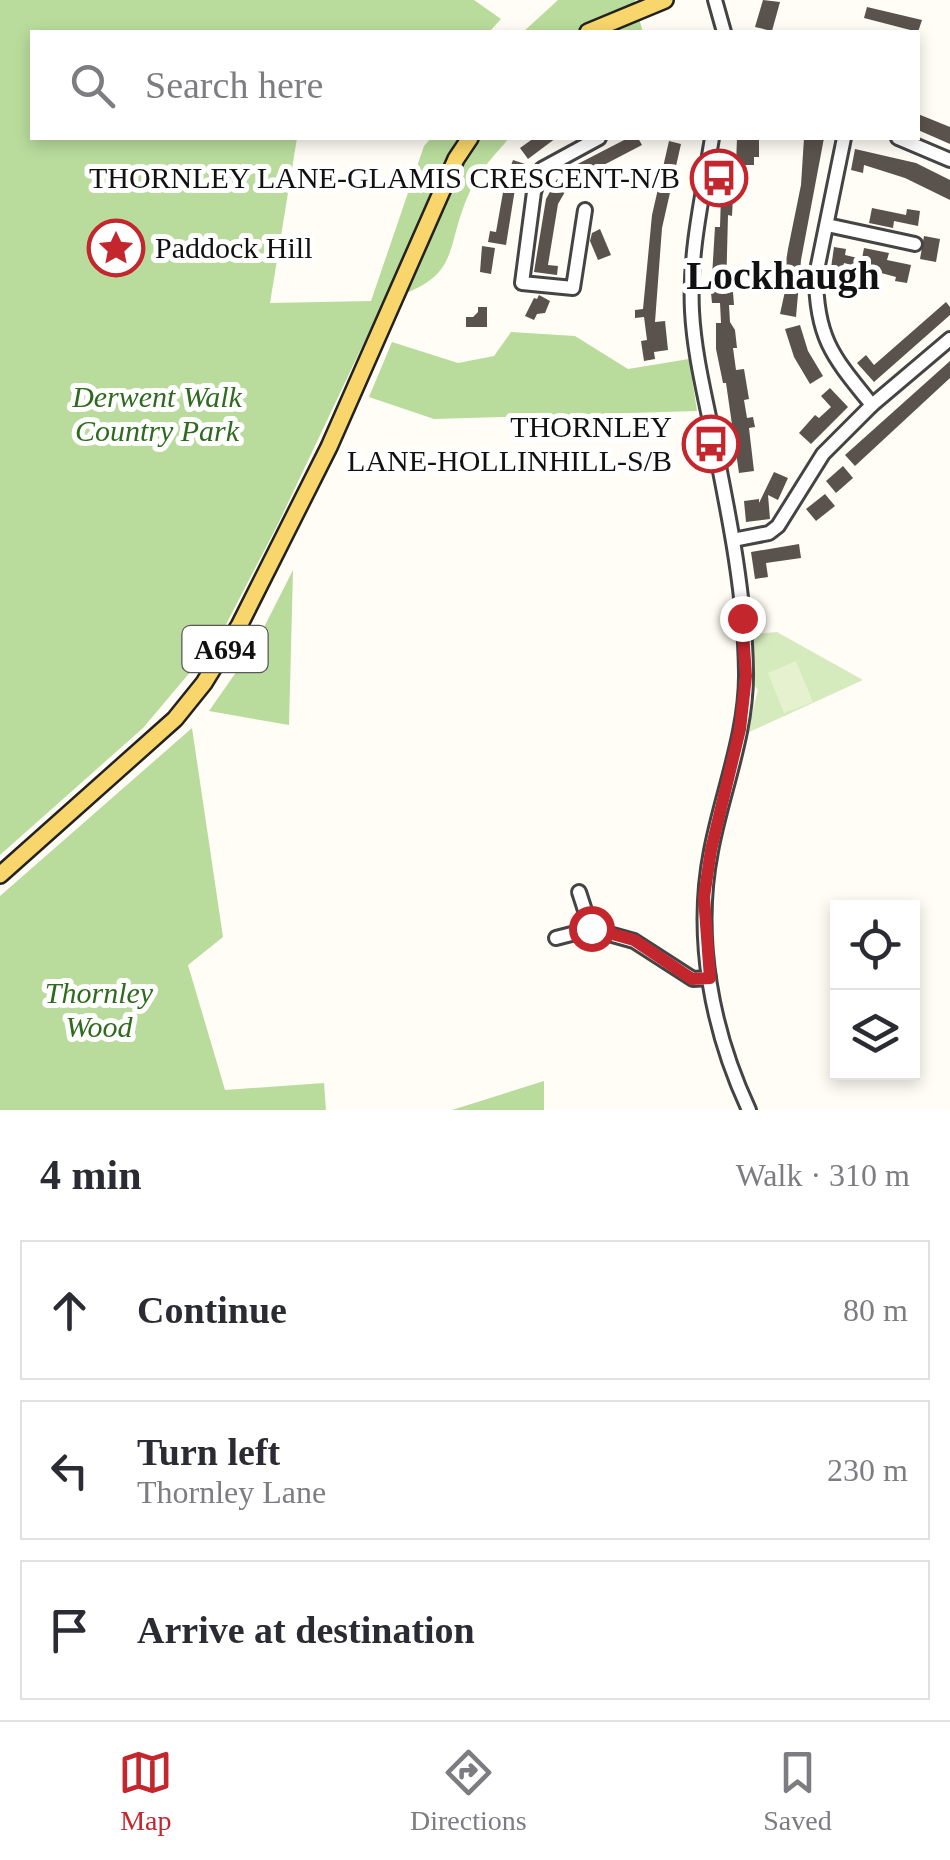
<!DOCTYPE html>
<html lang="en">
<head>
<meta charset="utf-8">
<style>
	:root { --surface:#fff; --page:#f2f2f3; --text:#2b2b33; --muted:#7c7c81; --line:#e1e1e2; --accent:#c4262e }
	body { margin:0; font-family:"Times New Roman",serif; background:var(--page); color:var(--text) }
	.controls { position:absolute; right:30px; bottom:30px; display:grid; overflow:hidden; border-radius:0px; box-shadow:0 5px 15px #0003 }
	.controls button { width:90px; height:90px; display:grid; place-items:center; padding:0; border:0; border-bottom:2px solid var(--line); background:var(--surface); color:var(--text); font:50px sans-serif }
	.stop { position:absolute; width:30px; height:30px; margin:-22px; border:8px solid #c4262e; border-radius:50%; background:#fff }
	.stop.end { background:#c4262e; border-color:#fff; box-shadow:0 2px 10px #0008 }
	.list { margin:0; padding:0; list-style:none }
	h2 { display:flex; justify-content:space-between; align-items:center; height:130px; margin:0; padding:0 40px; font-size:42px }
	h2 small { font-size:32px; font-weight:400; color:var(--muted) }
	.list li { display:grid; grid-template-columns:65px 1fr auto; gap:30px; align-items:center; box-sizing:border-box; height:140px; margin:0 20px 20px; padding:0 20px; border:2px solid var(--line); border-radius:0px }
	.list b { display:block; font-size:38px; white-space:nowrap }
	.list p { margin:0; font-size:32px; white-space:nowrap; color:var(--muted) }
	.list em { font-size:32px; font-style:normal; color:var(--muted) }
	.icon { flex:none; width:55px; height:55px; fill:none; stroke:currentColor; stroke-width:2; stroke-linecap:round; stroke-linejoin:round }
	.map { position:relative; flex:none; width:950px; height:1110px; overflow:hidden }
	.search { position:absolute; background:var(--surface); box-shadow:0 5px 15px #0003; left:30px; right:30px; top:30px; height:110px; display:flex; align-items:center; gap:25px; box-sizing:border-box; padding:0 35px; border-radius:0px; color:var(--muted); font-size:38px }
	.sheet { height:610px; background:var(--surface) }
	nav { display:flex; justify-content:space-around; align-items:center; box-sizing:border-box; height:140px; border-top:2px solid var(--line); background:var(--surface); font-size:28px; color:var(--muted) }
	nav a { display:grid; justify-items:center; gap:5px }
	nav .on { color:var(--accent) }
	.map>svg:first-child { display:block }
	.green { fill:#d5ebbd }
	.forest { fill:#b9dc9c }
	.pitch { fill:#e6f2cf }
	.building { fill:#5a524d }
	.lines { fill:none; stroke-linecap:round; stroke-linejoin:round }
	.minor-casing { stroke:#444; stroke-width:18 }
	.major-casing { stroke:#222; stroke-width:20 }
	.minor { stroke:#fff; stroke-width:12 }
	.major { stroke:#f9d66b; stroke-width:15 }
	.route { stroke:#c4262e; stroke-width:12 }
	.labels { text-anchor:middle; stroke-width:10; stroke-linejoin:round; paint-order:stroke }
	.shield { fill:#fff; stroke:#585858; stroke-width:2.5 }
	.shield-label { font-size:28px; font-weight:bold; fill:#111 }
	.poi-label { font-size:30px; fill:#111; stroke:#fff; text-anchor:end }
	.park-label { font-size:30px; font-style:italic; fill:#2f6b1f; stroke:#fff }
	.district-label { font-size:40px; font-weight:bold; fill:#111; stroke:#fff }
</style>
</head>
<body>
<div class="map">
<svg width="950" height="1110" viewBox="0 0 950 1110">
	<rect width="100%" height="100%" fill="#fffdf5"/>
	<!-- green -->
	<path class="green" d="M 777,632 L 863,680 L 747,733 L 758,690 L 754,685 L 754,634 Z"/>
	<!-- forest -->
	<g class="forest">
		<path d="M 0,0 L 474,0 L 501,19 L 489,32 L 32,32 L 32,138 L 297,138 L 270,303 L 371,301 L 424,146 L 431,138 L 509,138 C 497,153 480,169 472,187 C 442,248 466,278 384,300 L 278,524 L 219,638 L 143,728 L 0,855 Z"/>
		<path d="M 558,0 L 636,0 L 634,2 L 643,32 L 523,32 Z"/>
		<path d="M 511,332 L 575,336 L 628,369 L 689,359 L 697,411 L 434,419 L 369,397 L 392,342 L 458,363 L 494,356 Z"/>
		<path d="M 293,570 L 289,725 L 209,711 L 255,645 Z"/>
		<path d="M 192,728 L 223,937 L 188,965 L 225,1090 L 324,1083 L 326,1110 L 0,1110 L 0,896 Z"/>
		<path d="M 544,1081 L 544,1110 L 452,1110 Z"/>
	</g>
	<!-- pitch -->
	<path class="pitch" d="M 796,661 L 813,702 L 784,713 L 768,673 Z"/>
	<!-- building -->
	<g class="building">
		<path d="M 763,0 L 780,2 L 772,31 L 755,27 Z"/>
		<path d="M 867,7 L 922,20 L 918,32 L 864,18 Z"/>
		<path d="M 918,114 L 950,127 L 950,144 L 918,130 Z"/>
		<path d="M 534,138 L 556,138 L 528,159 L 520,148 Z"/>
		<path d="M 628,138 L 638,138 L 642,145 L 573,181 L 566,170 Z"/>
		<path d="M 737,138 L 759,138 L 759,157 L 754,157 L 754,165 L 736,165 Z"/>
		<path d="M 804,138 L 824,138 L 801,260 L 796,317 L 780,314 L 787,282 L 783,281 L 788,249 L 801,185 Z"/>
		<path d="M 669,141 L 681,144 L 662,228 L 655,322 L 665,321 L 668,350 L 654,352 L 655,359 L 644,361 L 641,341 L 647,340 L 644,317 L 635,318 L 635,310 L 643,309 L 652,215 Z"/>
		<path d="M 855,149 L 916,163 L 950,180 L 950,200 L 905,178 L 864,165 L 863,173 L 851,170 Z"/>
		<path d="M 513,160 L 525,164 L 515,189 L 506,245 L 488,242 L 490,231 L 496,232 L 505,181 Z"/>
		<path d="M 557,179 L 569,185 L 558,204 L 548,265 L 558,266 L 557,275 L 534,272 L 546,199 Z"/>
		<path d="M 721,195 L 733,196 L 732,216 L 728,215 L 726,293 L 733,292 L 734,305 L 729,305 L 730,322 L 735,330 L 737,348 L 733,348 L 736,370 L 744,369 L 749,399 L 744,400 L 747,418 L 753,417 L 755,427 L 749,428 L 754,471 L 739,473 L 726,383 L 723,383 L 716,349 L 716,323 L 721,323 L 720,303 L 712,303 L 711,293 L 715,227 L 720,227 Z"/>
		<path d="M 872,208 L 906,215 L 907,209 L 920,211 L 918,226 L 894,221 L 893,228 L 869,223 Z"/>
		<path d="M 600,229 L 611,255 L 598,260 L 590,241 L 592,233 Z"/>
		<path d="M 924,236 L 940,239 L 936,262 L 920,259 Z"/>
		<path d="M 482,246 L 495,248 L 491,274 L 480,272 Z"/>
		<path d="M 834,247 L 846,249 L 845,255 L 862,259 L 864,248 L 889,253 L 887,260 L 911,265 L 907,283 L 895,281 L 896,277 L 844,263 L 842,270 L 831,268 Z"/>
		<path d="M 539,295 L 550,301 L 545,313 L 537,314 L 534,320 L 525,316 L 534,298 L 537,299 Z"/>
		<path d="M 946,302 L 950,307 L 950,315 L 874,382 L 857,363 L 866,355 L 874,365 Z"/>
		<path d="M 478,307 L 487,307 L 487,327 L 466,327 L 466,317 L 473,317 L 478,312 Z"/>
		<path d="M 800,325 L 808,351 L 823,376 L 810,384 L 794,357 L 785,329 Z"/>
		<path d="M 950,361 L 950,378 L 855,466 L 845,455 Z"/>
		<path d="M 830,388 L 848,407 L 811,444 L 799,433 L 815,415 L 819,418 L 831,407 L 821,396 Z"/>
		<path d="M 843,466 L 853,478 L 836,493 L 826,481 Z"/>
		<path d="M 774,472 L 788,478 L 778,500 L 768,495 L 770,519 L 746,522 L 744,501 L 759,499 L 759,503 Z"/>
		<path d="M 825,494 L 835,506 L 816,521 L 806,509 Z"/>
		<path d="M 799,544 L 801,558 L 766,563 L 768,577 L 755,579 L 751,552 Z"/>
	</g>
	<g class="lines">
		<!-- minor casing -->
		<g class="minor-casing">
			<g id="minor">
				<path d="M 715,0 L 724,32"/>
				<path d="M 712,138 C 703,194 689,253 692,311 C 694,351 704,392 712,431 C 728,511 745,591 746,672 C 747,733 722,792 711,851 C 694,938 712,1031 749,1110"/>
				<path d="M 844,138 L 816,275 C 816,339 834,358 872,405"/>
				<path d="M 898,138 L 950,160"/>
				<path d="M 585,210 L 573,288 L 522,283 L 534,192 L 542,169 L 599,138"/>
				<path d="M 827,225 L 915,244"/>
				<path d="M 733,540 L 769,533 L 778,526 L 823,454 L 872,405 L 950,339"/>
				<path d="M 579,892 L 591,929 L 634,941 L 693,979 L 709,978"/>
				<path d="M 556,938 L 591,929"/>
			</g>
		</g>
		<!-- major casing -->
		<g class="major-casing">
			<g id="major">
				<path d="M 588,32 L 665,0"/>
				<path d="M 0,875 L 175,719 L 204,683 L 239,626 L 329,447 L 456,159 L 470,138"/>
			</g>
		</g>
		<!-- minor -->
		<use href="#minor" class="minor"/>
		<!-- major -->
		<use href="#major" class="major"/>
	</g>
	<g class="lines">
		<!-- route -->
		<path class="route" d="M 591,928 L 634,940 L 692,979 L 710,978 L 704,897 L 711,850 L 740,729 L 746,676 L 742,618"/>
	</g>
	<!-- icons -->
	<defs>
		<g id="bus-ring" transform="scale(2.875)"><circle r="9.5" fill="#fff" stroke="#c4262e" stroke-width="1.5"/><path d="M-5-6H5V4H4V6H2V4H-2V6H-4V4H-5ZM-3.5-4V0h7V-4ZM-3.5 1.2v1.5H-2V1.2ZM2 1.2v1.5H3.5V1.2Z" fill="#c4262e"/></g>
		<g id="sight-ring" transform="scale(2.875)"><circle r="9.5" fill="#fff" stroke="#c4262e" stroke-width="1.5"/><path d="M0-6L1.8-2.2L6-1.7L2.9 1.2L3.7 5.4L0 3.3L-3.7 5.4L-2.9 1.2L-6-1.7L-1.8-2.2Z" fill="#c4262e"/></g>
	</defs>
	<g fill-rule="evenodd">
		<use href="#bus-ring" x="719" y="178"/>
		<use href="#sight-ring" x="116" y="248"/>
		<use href="#bus-ring" x="711" y="444"/>
	</g>
	<g class="labels">
		<!-- shield labels -->
		<rect class="shield" x="182.5" y="626" width="85" height="46" rx="8"/>
		<g class="shield-label">
			<text x="225" y="659">A694</text>
		</g>
		<!-- poi labels -->
		<g class="poi-label">
			<text x="680" y="188">THORNLEY LANE-GLAMIS CRESCENT-N/B</text>
			<text x="155" y="258" text-anchor="start">Paddock Hill</text>
			<text x="672" y="437">THORNLEY<tspan x="672" dy="34">LANE-HOLLINHILL-S/B</tspan></text>
		</g>
		<!-- park labels -->
		<g class="park-label">
			<text x="157" y="407">Derwent Walk<tspan x="157" dy="34">Country Park</tspan></text>
			<text x="99" y="1003">Thornley<tspan x="99" dy="34">Wood</tspan></text>
		</g>
		<!-- district labels -->
		<g class="district-label">
			<text x="783" y="289">Lockhaugh</text>
		</g>
	</g>
</svg>
<div class="controls">
<button><svg class="icon" aria-label="locate" viewBox="0 0 24 24"><circle cx="12" cy="12" r="6"/><path d="M12 2v4M12 18v4M2 12h4M18 12h4"/></svg></button>
<button><svg class="icon" aria-label="layers" viewBox="0 0 24 24"><path d="M12 4l9 5-9 5-9-5zM3 14l9 5 9-5"/></svg></button>
</div>
<div class="stop" style="left:591px;top:928px"></div>
<div class="stop end" style="left:742px;top:618px"></div>
<div class="search"><svg class="icon" aria-label="search" viewBox="0 0 24 24"><circle cx="10" cy="10" r="6"/><path d="M15 15l6 6"/></svg>Search here</div>
</div>
<section class="sheet">
<h2>4 min<small>Walk · 310 m</small></h2>
<ul class="list">
<li><svg class="icon" aria-label="ahead" viewBox="0 0 24 24"><path d="M12 20V5M6 11l6-6 6 6"/></svg><div><b>Continue</b></div><em>80 m</em></li>
<li><svg class="icon" aria-label="left" viewBox="0 0 24 24"><path d="M17 20v-9H6M10 6l-5 5 5 5"/></svg><div><b>Turn left</b><p>Thornley Lane</p></div><em>230 m</em></li>
<li><svg class="icon" aria-label="arrive" viewBox="0 0 24 24"><path d="M6 21V4h12l-3 4 3 4H6"/></svg><div><b>Arrive at destination</b></div></li>
</ul>
</section>
<nav>
<a class="on"><svg class="icon" aria-label="map" viewBox="0 0 24 24"><path d="M3 6l6-2 6 2 6-2v14l-6 2-6-2-6 2zM9 4v14M15 6v14"/></svg>Map</a>
<a><svg class="icon" aria-label="directions" viewBox="0 0 24 24"><path d="M12 3l9 9-9 9-9-9zM9 14v-3h6M13 9l2 2-2 2"/></svg>Directions</a>
<a><svg class="icon" aria-label="saved" viewBox="0 0 24 24"><path d="M7 4h10v16l-5-4-5 4z"/></svg>Saved</a>
</nav>
</body>
</html>
